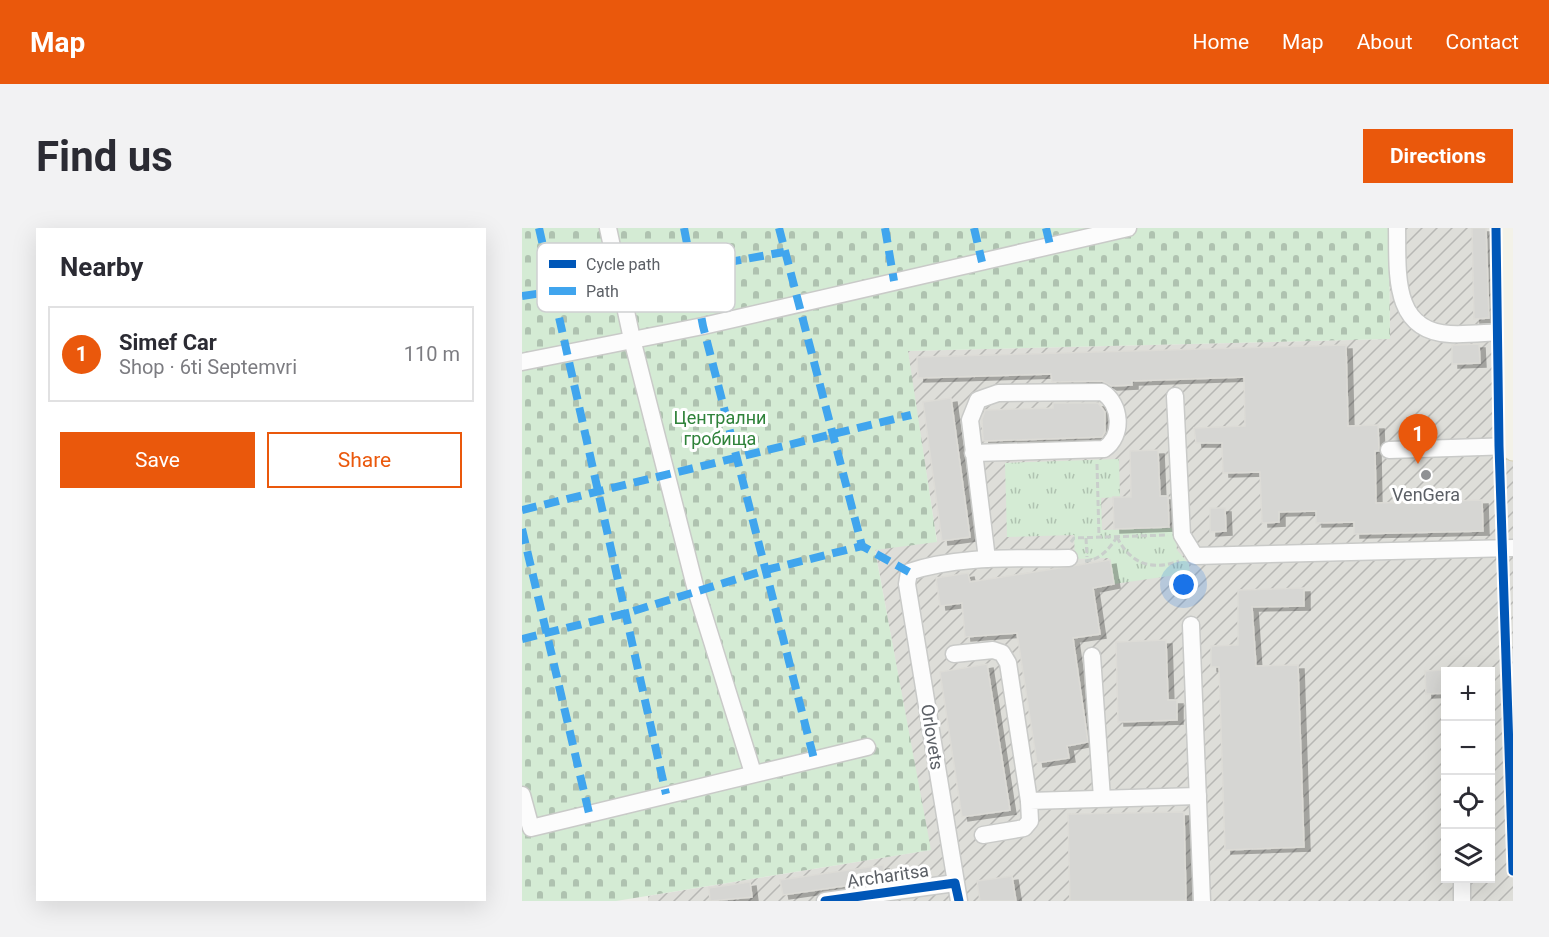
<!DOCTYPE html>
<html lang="en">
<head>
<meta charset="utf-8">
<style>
	:root { --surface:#fff; --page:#f2f2f3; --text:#2b2b33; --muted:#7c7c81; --line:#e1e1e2; --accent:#ea580c }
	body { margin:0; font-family:Roboto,sans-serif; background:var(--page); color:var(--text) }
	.controls { position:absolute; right:18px; bottom:18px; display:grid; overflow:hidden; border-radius:0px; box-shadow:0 6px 24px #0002 }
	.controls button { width:54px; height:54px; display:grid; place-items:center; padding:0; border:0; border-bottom:2px solid var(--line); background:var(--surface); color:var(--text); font:30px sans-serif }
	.you { position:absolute; left:662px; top:357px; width:21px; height:21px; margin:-15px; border:4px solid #fff; border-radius:50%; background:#1a73e8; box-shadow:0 0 0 9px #1a73e833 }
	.badge { display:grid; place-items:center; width:39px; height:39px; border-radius:50%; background:var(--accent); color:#fff; font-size:20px; font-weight:700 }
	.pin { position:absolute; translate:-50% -50px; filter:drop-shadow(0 2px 3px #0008) }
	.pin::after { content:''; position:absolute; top:32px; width:21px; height:18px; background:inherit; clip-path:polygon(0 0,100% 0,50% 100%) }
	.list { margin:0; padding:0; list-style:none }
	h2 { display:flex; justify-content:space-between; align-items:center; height:78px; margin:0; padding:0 24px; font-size:26px }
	h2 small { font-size:20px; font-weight:400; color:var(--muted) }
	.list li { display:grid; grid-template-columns:39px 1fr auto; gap:18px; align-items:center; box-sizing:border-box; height:96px; margin:0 12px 12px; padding:0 12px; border:2px solid var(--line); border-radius:0px }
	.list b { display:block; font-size:22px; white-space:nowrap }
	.list p { margin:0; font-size:20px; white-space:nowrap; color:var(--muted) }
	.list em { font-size:20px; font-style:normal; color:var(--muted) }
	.actions { display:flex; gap:12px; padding:18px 24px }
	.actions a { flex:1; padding:14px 0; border:2px solid var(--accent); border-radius:0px; text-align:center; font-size:21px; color:var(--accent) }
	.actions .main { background:var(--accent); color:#fff }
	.icon { flex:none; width:33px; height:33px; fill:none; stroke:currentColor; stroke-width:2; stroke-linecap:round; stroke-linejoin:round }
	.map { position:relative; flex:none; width:991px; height:673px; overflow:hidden; border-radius:0px }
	header { display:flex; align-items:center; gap:36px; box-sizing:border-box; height:84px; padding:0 30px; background:var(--accent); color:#fff }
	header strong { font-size:28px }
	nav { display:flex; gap:33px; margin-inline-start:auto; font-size:21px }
	.intro { display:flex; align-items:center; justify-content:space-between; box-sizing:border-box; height:144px; padding:0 36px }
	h1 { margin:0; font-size:42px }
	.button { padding:15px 27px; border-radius:0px; background:var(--accent); color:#fff; font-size:21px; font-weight:700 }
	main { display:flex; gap:36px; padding:0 36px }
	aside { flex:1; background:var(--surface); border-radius:0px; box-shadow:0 6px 24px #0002 }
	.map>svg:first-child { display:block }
	.industrial { fill:url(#industrial-furrows); fill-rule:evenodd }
	.cemetery { fill:url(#cemetery-stones) }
	.park { fill:url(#park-tufts) }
	.building { fill:#d6d6d3; stroke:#dcdbd6; stroke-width:1.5; filter:url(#shadow) }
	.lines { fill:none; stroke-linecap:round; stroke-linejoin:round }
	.minor-casing { stroke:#c9cac8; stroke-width:19 }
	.major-casing { stroke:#d6d0b4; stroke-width:23 }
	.path { stroke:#c9cecb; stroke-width:3; stroke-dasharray:6 3; stroke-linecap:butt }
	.minor { stroke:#fcfcfc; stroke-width:16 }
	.major { stroke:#f3f2e8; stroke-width:21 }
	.quiet { stroke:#40a5ee; stroke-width:8; stroke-dasharray:15 8; stroke-linecap:butt }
	.cycleway-casing { stroke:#fff; stroke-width:13 }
	.cycleway { stroke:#0057b8; stroke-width:9 }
	.poi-dot { fill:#8f9194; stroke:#fff; stroke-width:2 }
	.labels { text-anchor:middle; stroke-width:6; stroke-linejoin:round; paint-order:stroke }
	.park-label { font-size:18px; fill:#2f823a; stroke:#fff }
	.poi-label { font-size:18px; fill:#5c6066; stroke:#fff }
	.street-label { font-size:18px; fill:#5c6066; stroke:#fff }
	.key { fill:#fff; stroke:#cecfd1; stroke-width:1.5 }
	.key-label { font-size:16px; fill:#5c6066 }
</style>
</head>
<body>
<header>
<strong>Map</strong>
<nav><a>Home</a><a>Map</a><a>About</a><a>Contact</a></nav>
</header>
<div class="intro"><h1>Find us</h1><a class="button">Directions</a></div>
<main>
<aside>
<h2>Nearby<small></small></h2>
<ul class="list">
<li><span class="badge">1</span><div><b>Simef Car</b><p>Shop · 6ti Septemvri</p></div><em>110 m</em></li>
</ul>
<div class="actions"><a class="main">Save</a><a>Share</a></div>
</aside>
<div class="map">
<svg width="991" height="673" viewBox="0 0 991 673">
	<defs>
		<pattern id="industrial-furrows" width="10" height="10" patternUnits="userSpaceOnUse" patternTransform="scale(1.5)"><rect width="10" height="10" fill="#deded9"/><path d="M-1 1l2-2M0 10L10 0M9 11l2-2" fill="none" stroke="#b7b7b4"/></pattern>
		<pattern id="cemetery-stones" width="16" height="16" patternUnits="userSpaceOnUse" patternTransform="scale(1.5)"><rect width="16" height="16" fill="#d4ebd4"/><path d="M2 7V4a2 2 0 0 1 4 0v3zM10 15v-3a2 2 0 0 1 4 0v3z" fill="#afc2b0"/></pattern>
		<pattern id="park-tufts" width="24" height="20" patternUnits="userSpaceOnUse" patternTransform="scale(1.5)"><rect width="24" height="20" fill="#d4ebd4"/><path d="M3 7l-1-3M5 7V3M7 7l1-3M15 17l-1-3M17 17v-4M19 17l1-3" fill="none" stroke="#afc2b0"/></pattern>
		<filter id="shadow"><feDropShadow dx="6" dy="4" stdDeviation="0" flood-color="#0004"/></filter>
	</defs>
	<rect width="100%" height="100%" fill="#edede8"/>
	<!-- industrial -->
	<path class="industrial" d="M 867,0 L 991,0 L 991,673 L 126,673 L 126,668 L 408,622 L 353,321 L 415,313 L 385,123 L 868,111 ZM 924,443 L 969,443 L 969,650 L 924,650 Z"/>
	<!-- cemetery -->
	<path class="cemetery" d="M 0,0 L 867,0 L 868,111 L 386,123 L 415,314 L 353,322 L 409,622 L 94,673 L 0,673 Z"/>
	<!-- park -->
	<path class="park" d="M 597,231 L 598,269 L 579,270 L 580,302 L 652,300 L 655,322 L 667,336 L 668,345 L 592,356 L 587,330 L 553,331 L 552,307 L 485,309 L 483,235 Z"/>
	<!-- building -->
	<g class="building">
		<path d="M 950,0 L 964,0 L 967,90 L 952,91 Z"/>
		<path d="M 957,116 L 958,135 L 930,136 L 930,117 Z"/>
		<path d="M 824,117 L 826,198 L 856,197 L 857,223 L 853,223 L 854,275 L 960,272 L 961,303 L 832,306 L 832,294 L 794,295 L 794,283 L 757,284 L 757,294 L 740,295 L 738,244 L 701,245 L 700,215 L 674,215 L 672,200 L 723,198 L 722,149 L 610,153 L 610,157 L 589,158 L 580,153 L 530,154 L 529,146 L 396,150 L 395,129 Z"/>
		<path d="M 429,170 L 448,309 L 420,313 L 401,174 Z"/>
		<path d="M 531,175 L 576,175 L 583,184 L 583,204 L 580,209 L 461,213 L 460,191 L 463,182 L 531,180 Z"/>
		<path d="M 636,222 L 638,268 L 646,268 L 647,299 L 592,301 L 591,269 L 609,269 L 608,223 Z"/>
		<path d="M 688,280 L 703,280 L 704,303 L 688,304 Z"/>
		<path d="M 588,332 L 592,356 L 571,360 L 578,406 L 551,410 L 566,514 L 545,518 L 547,530 L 515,535 L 495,405 L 443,409 L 440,375 L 418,378 L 414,350 L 446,345 L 448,354 Z"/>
		<path d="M 782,360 L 782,378 L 730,379 L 734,438 L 776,437 L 782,619 L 703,622 L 697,439 L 689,439 L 689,418 L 716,417 L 716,362 Z"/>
		<path d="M 644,412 L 646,472 L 655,472 L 655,492 L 596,494 L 594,414 Z"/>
		<path d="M 465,436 L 488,582 L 440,589 L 418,444 Z"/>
		<path d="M 924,442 L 924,465 L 904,466 L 903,443 Z"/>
		<path d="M 662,584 L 664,673 L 548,673 L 546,586 Z"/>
		<path d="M 361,637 L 363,652 L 261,667 L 258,652 Z"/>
		<path d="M 490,648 L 494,673 L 458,673 L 455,653 Z"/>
		<path d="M 228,654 L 230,669 L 188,673 L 187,660 Z"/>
	</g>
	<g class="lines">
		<!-- minor casing -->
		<g class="minor-casing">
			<g id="minor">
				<path d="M 86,0 L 110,111 L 174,362 L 231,545"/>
				<path d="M 875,0 C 876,43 869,103 928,106 C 948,107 968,104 988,104"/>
				<path d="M 0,134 L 181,98 L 606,0"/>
				<path d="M 653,168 L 660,307 L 673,328 L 991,320"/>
				<path d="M 867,222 L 991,218"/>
				<path d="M 451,225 L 582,221 C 602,208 599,175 580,164 L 476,165 L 456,172 L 448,192 L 465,331"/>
				<path d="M 669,397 L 680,673"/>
				<path d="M 432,426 L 471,422 L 480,425 L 486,435 L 507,573"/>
				<path d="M 570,428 L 580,570"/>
				<path d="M 0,567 L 9,600 L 345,519"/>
				<path d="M 461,607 L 502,600 L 508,593 L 507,573 L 676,568"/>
				<path d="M 940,650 L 940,673"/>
				<path d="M 303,673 L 433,655"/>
				<path d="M 437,673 L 385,356 L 387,344 C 437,327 495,331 547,330"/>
			</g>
		</g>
		<!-- major casing -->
		<g class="major-casing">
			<path id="major" d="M 985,0 L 991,222"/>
		</g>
		<!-- path -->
		<g class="path">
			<path d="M 575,236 L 577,309"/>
			<path d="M 595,309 C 608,336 630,343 657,333"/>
			<path d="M 564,310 L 565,329"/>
			<path d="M 549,314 L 552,310 L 646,307"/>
			<path d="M 563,333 C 578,332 587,321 595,309"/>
		</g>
		<!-- minor -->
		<use href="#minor" class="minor"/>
		<!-- major -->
		<use href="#major" class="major"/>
		<!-- quiet -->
		<g class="quiet">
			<path d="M 17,0 L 144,566"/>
			<path d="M 162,0 L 181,98 L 292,531"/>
			<path d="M 257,0 L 340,318 L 387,344"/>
			<path d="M 363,0 L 372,53"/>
			<path d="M 452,0 L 460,34"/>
			<path d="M 524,0 L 528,17"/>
			<path d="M 0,68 L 98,54 L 262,24"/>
			<path d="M 0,282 L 389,187"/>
			<path d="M 0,301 L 67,585"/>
			<path d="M 0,411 L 105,385 L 244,342 L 340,318"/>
		</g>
		<!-- cycleway casing -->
		<g class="cycleway-casing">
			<g id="cycleway">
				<path d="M 974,0 L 977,218 L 991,643"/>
				<path d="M 303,673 L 433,655 L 437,673"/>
			</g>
		</g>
		<!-- cycleway -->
		<use href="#cycleway" class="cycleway"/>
	</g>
	<!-- markers -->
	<circle class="poi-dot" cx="904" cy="247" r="6"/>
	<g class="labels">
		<!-- park labels -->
		<g class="park-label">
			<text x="198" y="196">Централни<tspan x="198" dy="21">гробища</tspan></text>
		</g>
		<!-- poi labels -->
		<g class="poi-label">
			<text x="904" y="273">VenGera</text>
		</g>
		<!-- street labels -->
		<g class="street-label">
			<text transform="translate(410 509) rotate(81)" y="6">Orlovets</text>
			<text transform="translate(366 648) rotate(-8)" y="6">Archaritsa</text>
		</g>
	</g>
	<!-- legend -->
	<rect x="15" y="15" width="198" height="69" rx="9" class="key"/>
	<rect x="27" y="32" width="27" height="8" fill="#0057b8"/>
	<rect x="27" y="59" width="27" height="8" fill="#40a5ee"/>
	<g class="key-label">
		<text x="64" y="42">Cycle path</text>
		<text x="64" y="69">Path</text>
	</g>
</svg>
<div class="controls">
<button>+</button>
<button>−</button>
<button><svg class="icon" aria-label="locate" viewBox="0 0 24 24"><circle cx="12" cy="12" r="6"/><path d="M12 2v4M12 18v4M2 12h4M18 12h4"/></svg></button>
<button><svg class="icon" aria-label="layers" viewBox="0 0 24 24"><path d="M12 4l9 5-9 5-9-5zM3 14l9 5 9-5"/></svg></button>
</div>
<div class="you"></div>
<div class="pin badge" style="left:896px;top:236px">1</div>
</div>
</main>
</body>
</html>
